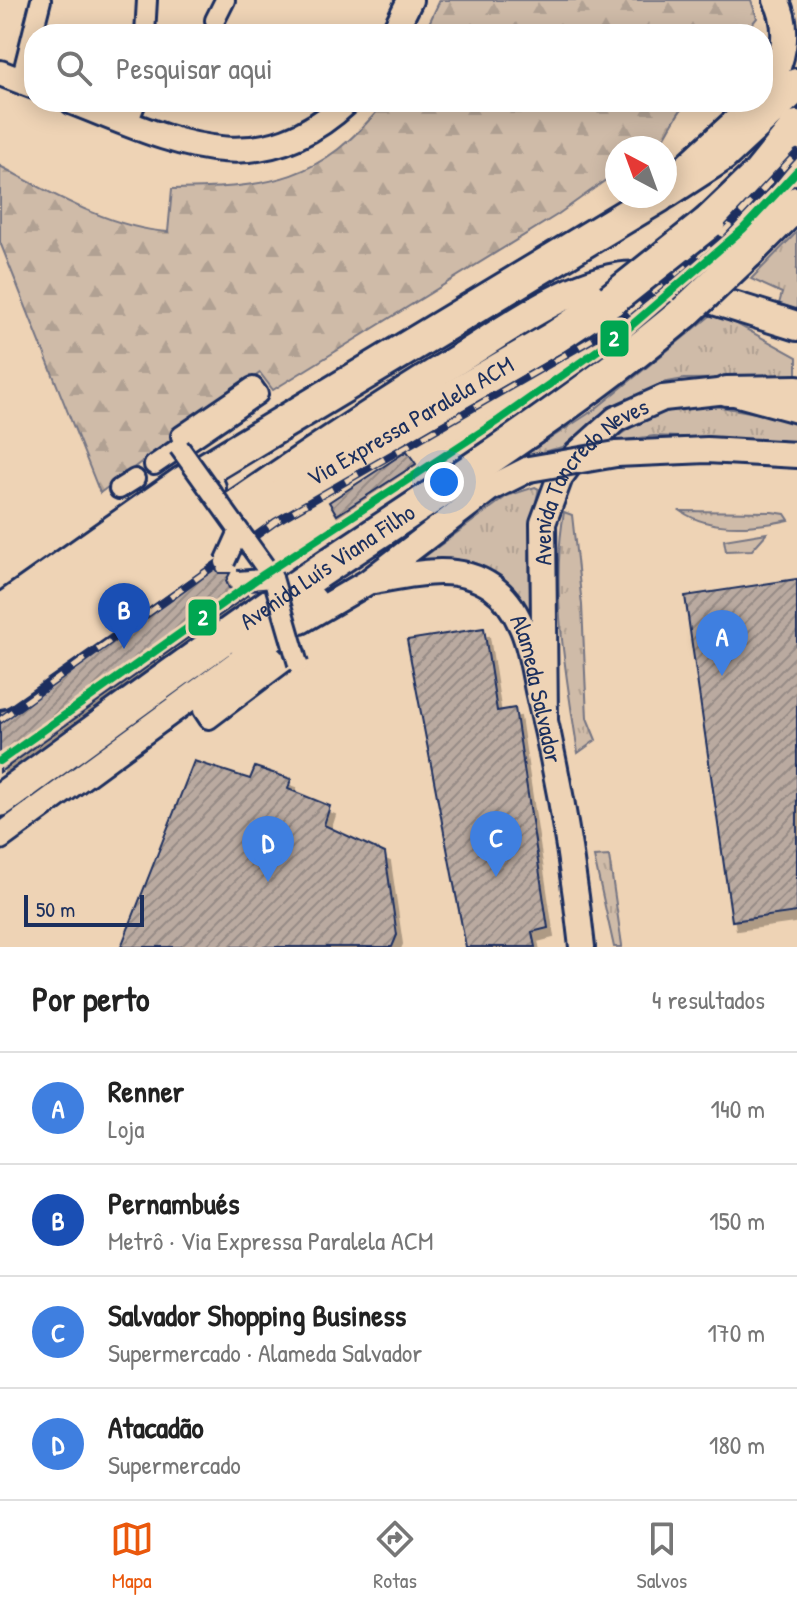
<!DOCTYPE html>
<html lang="pt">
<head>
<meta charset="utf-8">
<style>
	:root { --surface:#fff; --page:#f2f2f2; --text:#222; --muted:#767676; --line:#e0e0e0; --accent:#ea580c }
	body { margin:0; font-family:"Patrick Hand",sans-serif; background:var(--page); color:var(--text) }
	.compass { position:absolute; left:605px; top:136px; width:72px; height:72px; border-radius:50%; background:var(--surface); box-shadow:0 4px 20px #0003; rotate:319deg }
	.scale { position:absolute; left:24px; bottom:20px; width:120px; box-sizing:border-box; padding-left:8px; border:4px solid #1b2f5e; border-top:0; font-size:22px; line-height:28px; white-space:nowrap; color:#1b2f5e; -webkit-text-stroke:6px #eed3b5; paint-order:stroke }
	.you { position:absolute; left:444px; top:482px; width:28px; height:28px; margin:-20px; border:6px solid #fff; border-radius:50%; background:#1a73e8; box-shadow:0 0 0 12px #1a73e833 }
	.badge { display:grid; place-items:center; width:52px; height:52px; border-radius:50%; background:var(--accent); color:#fff; font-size:26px; font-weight:700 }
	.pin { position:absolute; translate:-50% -66px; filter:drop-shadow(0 2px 4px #0008) }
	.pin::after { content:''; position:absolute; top:42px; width:28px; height:24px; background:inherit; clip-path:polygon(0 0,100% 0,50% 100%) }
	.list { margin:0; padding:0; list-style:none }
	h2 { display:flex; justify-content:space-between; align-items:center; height:104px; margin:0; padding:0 32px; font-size:34px }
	h2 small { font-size:26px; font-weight:400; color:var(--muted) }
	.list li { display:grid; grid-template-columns:52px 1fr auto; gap:24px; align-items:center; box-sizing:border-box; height:112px; padding:0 32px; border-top:2px solid var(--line) }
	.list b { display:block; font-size:30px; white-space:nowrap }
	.list p { margin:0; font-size:26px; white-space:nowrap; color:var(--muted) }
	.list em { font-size:26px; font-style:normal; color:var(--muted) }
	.icon { flex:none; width:44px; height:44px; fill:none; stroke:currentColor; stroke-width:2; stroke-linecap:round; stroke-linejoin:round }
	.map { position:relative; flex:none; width:797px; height:947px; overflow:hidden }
	.search { position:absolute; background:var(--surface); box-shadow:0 4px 20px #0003; left:24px; right:24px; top:24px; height:88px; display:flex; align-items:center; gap:20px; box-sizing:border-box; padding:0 28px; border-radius:32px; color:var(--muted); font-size:30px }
	.sheet { height:552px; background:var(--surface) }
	nav { display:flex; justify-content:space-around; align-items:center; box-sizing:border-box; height:112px; border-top:2px solid var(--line); background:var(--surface); font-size:22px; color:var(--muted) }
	nav a { display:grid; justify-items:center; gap:4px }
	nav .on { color:var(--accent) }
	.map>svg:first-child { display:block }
	.grass { fill:url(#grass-tufts); stroke:#757583; stroke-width:2 }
	.forest { fill:url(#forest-firs); stroke:#757583; stroke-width:2 }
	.garden { fill:#cfbba8; stroke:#757583; stroke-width:2 }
	.building { fill:url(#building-hatch); stroke:#1b2f5e; stroke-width:2; filter:url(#shadow) }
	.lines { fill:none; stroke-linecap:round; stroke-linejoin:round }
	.street-casing { stroke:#1b2f5e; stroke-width:24 }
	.secondary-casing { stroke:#1b2f5e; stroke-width:30 }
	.primary-casing { stroke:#1b2f5e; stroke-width:34 }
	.highway-casing { stroke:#1b2f5e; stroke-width:38 }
	.street { stroke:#eed3b5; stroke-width:18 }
	.secondary { stroke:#eed3b5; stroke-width:24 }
	.primary { stroke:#eed3b5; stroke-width:28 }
	.highway { stroke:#eed3b5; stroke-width:32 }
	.rail-casing { stroke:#1b2f5e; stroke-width:8 }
	.rail { stroke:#eed3b5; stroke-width:5; stroke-dasharray:15; stroke-linecap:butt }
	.street-bridge-casing { stroke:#1b2f5e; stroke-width:24; stroke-linecap:butt }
	.secondary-bridge-casing { stroke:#1b2f5e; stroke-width:30; stroke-linecap:butt }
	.highway-bridge-casing { stroke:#1b2f5e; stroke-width:38; stroke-linecap:butt }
	.street-bridge { stroke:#eed3b5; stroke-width:18 }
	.secondary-bridge { stroke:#eed3b5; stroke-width:24 }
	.highway-bridge { stroke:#eed3b5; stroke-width:32 }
	.metro-1-casing { stroke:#eed3b5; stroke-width:14 }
	.metro-1 { stroke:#00a651; stroke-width:8 }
	.labels { text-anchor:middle; stroke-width:6; stroke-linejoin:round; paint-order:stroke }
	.street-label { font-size:24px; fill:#1b2f5e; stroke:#eed3b5 }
	.line-badge { stroke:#eed3b5; stroke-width:3 }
	.badge-label { font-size:22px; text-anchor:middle; font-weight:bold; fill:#fff }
</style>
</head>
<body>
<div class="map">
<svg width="797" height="947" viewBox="0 0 797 947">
	<defs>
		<pattern id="grass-tufts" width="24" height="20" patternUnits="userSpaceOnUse" patternTransform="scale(2)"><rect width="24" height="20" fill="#cfbba8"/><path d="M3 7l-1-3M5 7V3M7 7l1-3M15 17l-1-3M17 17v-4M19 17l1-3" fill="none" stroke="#b1a193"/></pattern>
		<pattern id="forest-firs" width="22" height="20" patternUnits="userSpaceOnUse" patternTransform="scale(2)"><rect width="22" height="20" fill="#cfbba8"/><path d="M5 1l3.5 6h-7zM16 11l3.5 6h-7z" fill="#b1a193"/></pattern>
		<pattern id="building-hatch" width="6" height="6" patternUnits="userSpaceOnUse" patternTransform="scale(2)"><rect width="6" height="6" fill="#baaaa0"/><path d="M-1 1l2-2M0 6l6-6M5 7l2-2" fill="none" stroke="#968b86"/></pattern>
		<filter id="shadow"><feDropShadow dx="5" dy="9" stdDeviation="0" flood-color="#0004"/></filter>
	</defs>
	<rect width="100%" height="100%" fill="#eed3b5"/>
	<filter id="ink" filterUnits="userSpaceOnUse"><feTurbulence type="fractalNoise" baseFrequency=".0125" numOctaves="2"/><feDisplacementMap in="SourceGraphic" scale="16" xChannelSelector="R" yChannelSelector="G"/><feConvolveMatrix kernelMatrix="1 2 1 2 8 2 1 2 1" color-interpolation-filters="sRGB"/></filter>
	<g filter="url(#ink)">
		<!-- grass -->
		<g class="grass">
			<path d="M 797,232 L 797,310 L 779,304 L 782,293 L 751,279 Z"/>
			<path d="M 715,312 L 797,357 L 797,378 L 684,379 L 662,383 L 599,415 L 567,446 L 522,457 L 594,410 Z"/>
			<path d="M 709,405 L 797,420 L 797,442 L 654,436 L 611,442 C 642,416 669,408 709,405 Z"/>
			<path d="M 535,487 L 539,489 C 526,536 529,578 532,626 C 495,573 488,559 420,560 L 507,496 Z"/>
			<path d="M 681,511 L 772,512 L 785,514 L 789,520 C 756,527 710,532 681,511 Z"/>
			<path d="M 564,512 L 572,515 L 582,605 L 587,718 L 596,740 L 578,753 C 566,674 550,591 564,512 Z"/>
			<path d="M 609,856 L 622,945 L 622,947 L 614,947 L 594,857 Z"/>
		</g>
		<!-- forest -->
		<g class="forest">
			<path d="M 440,0 L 751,0 L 757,18 L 744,34 L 424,34 Z"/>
			<path d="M 385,102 L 687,102 C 656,140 676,148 617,148 L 617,172 L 557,215 L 273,390 L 260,373 L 100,493 L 0,242 L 0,166 C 51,193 110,228 168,232 L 172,189 C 271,187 319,183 385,102 Z"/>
		</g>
		<!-- garden -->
		<path class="garden" d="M 767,533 L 752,550 L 726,551 L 724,540 Z"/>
		<!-- building -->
		<g class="building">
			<path d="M 407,451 L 416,464 L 337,515 L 329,502 Z"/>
			<path d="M 214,566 L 219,573 L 230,573 L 226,581 L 229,588 L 248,595 L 0,772 L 0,711 L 11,708 Z"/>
			<path d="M 797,579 L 797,912 L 732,921 L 685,596 Z"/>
			<path d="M 484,628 L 497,711 L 515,708 L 548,928 L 532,932 L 535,947 L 466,947 L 407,640 Z"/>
			<path d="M 194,761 L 250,779 L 255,767 L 291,779 L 288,789 L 330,806 L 324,825 L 385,853 L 397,935 L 392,947 L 121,947 Z"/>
		</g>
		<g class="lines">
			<!-- street casing -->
			<g class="street-casing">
				<g id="street">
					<path d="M 215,20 L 225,0"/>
					<path d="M 145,34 L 147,0"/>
					<path d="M 21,80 L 41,0"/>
					<path d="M 128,123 L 136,102"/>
					<path d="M 154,465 L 258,394 L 253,387 L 181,436 L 184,440 L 247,398"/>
					<path d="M 119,489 L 135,479"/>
					<path d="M 230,699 L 278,663 L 273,657 L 203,710 L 209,719 L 295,654"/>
				</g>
			</g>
			<!-- secondary casing -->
			<g class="secondary-casing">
				<g id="secondary">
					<path d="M 393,34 L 410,0"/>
					<path d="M 0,73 L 34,86"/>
					<path d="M 768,91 C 782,62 792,31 776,0"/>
					<path d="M 73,102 C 171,140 256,187 347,102"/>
					<path d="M 684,168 L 756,102"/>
					<path d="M 616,454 L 707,450 L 797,455"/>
					<path id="s1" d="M 374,581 C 413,574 457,562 492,587 C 505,596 515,611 521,625 C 531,645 534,673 539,695 C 559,778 573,862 582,947"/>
					<path d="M 301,621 L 368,582 L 489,489 L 529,469"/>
					<path id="s2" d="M 545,720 L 543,523 L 560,477 L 577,454 L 616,419 L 663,398 L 727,391 L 797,410"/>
					<path d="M 0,837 L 262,645"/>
				</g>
			</g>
			<!-- primary casing -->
			<g class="primary-casing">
				<g id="primary">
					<path d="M 727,391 L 797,390"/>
					<path d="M 0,670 C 150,564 299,457 455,361 C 503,332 584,271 640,277 L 797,326"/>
				</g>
			</g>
			<!-- highway casing -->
			<g class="highway-casing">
				<g id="highway">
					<path d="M 665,192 L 722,155 L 797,85"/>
					<path d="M 709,222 L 759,174 L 797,127"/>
					<path d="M 747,253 L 797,203"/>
					<path d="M 0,612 L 183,483 L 659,196"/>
					<path d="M 0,643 L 167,522 L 209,488"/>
					<path d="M 248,653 L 311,602"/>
					<path id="s3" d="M 0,692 L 270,503 L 554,338 L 611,300"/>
					<path id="s4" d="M 0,800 C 106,724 211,644 320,571 C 444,488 570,409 685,312"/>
				</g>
			</g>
			<!-- street -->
			<use href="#street" class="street"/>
			<!-- secondary -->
			<use href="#secondary" class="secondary"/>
			<!-- primary -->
			<use href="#primary" class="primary"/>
			<!-- highway -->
			<use href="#highway" class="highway"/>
			<!-- rail casing -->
			<g class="rail-casing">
				<path id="rail" d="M 0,720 L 275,522 L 603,333 L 714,242 L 797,153"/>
			</g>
			<!-- rail -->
			<use href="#rail" class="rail"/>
			<!-- street-bridge casing -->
			<g class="street-bridge-casing">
				<g id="street-bridge">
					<path d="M 179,447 L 273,578 L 238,581"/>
					<path d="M 225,562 L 239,531"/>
					<path d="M 273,578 L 298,664"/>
				</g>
			</g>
			<!-- secondary-bridge casing -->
			<g class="secondary-bridge-casing">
				<path id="secondary-bridge" d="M 529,469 L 616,454"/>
			</g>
			<!-- highway-bridge casing -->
			<g class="highway-bridge-casing">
				<g id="highway-bridge">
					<path d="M 611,300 L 709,222"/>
					<path d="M 685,312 L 747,253"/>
				</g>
			</g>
			<!-- street-bridge -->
			<use href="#street-bridge" class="street-bridge"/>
			<!-- secondary-bridge -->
			<use href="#secondary-bridge" class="secondary-bridge"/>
			<!-- highway-bridge -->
			<use href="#highway-bridge" class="highway-bridge"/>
			<!-- metro-1 casing -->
			<g class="metro-1-casing">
				<path id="metro-1" d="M 0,761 L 264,574 L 499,420 L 625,331 L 743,229 L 797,171"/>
			</g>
			<!-- metro-1 -->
			<use href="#metro-1" class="metro-1"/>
		</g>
	</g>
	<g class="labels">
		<!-- street labels -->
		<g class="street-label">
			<text dy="8" stroke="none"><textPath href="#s3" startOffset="492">Via Expressa Paralela ACM</textPath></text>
			<text dy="8" stroke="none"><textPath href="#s2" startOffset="258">Avenida Tancredo Neves</textPath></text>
			<text dy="8" stroke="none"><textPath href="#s4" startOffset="402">Avenida Luís Viana Filho</textPath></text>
			<text dy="8" stroke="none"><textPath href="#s1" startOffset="236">Alameda Salvador</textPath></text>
		</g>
	</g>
	<g class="line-badge">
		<rect x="599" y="319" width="31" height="39" rx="8" fill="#00a651"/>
		<rect x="187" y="598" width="31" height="39" rx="8" fill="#00a651"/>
	</g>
	<g class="badge-label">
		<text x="614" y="346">2</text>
		<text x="203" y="625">2</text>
	</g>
</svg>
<svg class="compass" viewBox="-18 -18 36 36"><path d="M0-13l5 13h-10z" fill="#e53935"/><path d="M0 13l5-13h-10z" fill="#767676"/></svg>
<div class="scale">50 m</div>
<div class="you"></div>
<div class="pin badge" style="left:722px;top:676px;background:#3f7fe0">A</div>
<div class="pin badge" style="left:124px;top:649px;background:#1a4fb4">B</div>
<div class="pin badge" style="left:496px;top:877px;background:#3f7fe0">C</div>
<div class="pin badge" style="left:268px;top:882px;background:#3f7fe0">D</div>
<div class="search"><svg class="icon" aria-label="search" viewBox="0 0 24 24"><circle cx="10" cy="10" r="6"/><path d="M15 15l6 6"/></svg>Pesquisar aqui</div>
</div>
<section class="sheet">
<h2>Por perto<small>4 resultados</small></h2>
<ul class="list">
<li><span class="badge" style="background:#3f7fe0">A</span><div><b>Renner</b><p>Loja</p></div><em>140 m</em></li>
<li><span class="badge" style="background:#1a4fb4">B</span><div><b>Pernambués</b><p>Metrô · Via Expressa Paralela ACM</p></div><em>150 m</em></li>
<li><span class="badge" style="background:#3f7fe0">C</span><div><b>Salvador Shopping Business</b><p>Supermercado · Alameda Salvador</p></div><em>170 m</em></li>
<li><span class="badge" style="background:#3f7fe0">D</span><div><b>Atacadão</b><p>Supermercado</p></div><em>180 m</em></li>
</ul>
</section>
<nav>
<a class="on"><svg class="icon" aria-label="map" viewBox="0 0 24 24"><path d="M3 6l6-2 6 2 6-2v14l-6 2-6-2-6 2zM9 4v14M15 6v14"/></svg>Mapa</a>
<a><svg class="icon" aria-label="directions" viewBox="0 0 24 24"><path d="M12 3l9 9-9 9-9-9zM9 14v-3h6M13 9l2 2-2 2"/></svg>Rotas</a>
<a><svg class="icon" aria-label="saved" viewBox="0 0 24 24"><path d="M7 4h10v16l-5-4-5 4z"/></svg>Salvos</a>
</nav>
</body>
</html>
